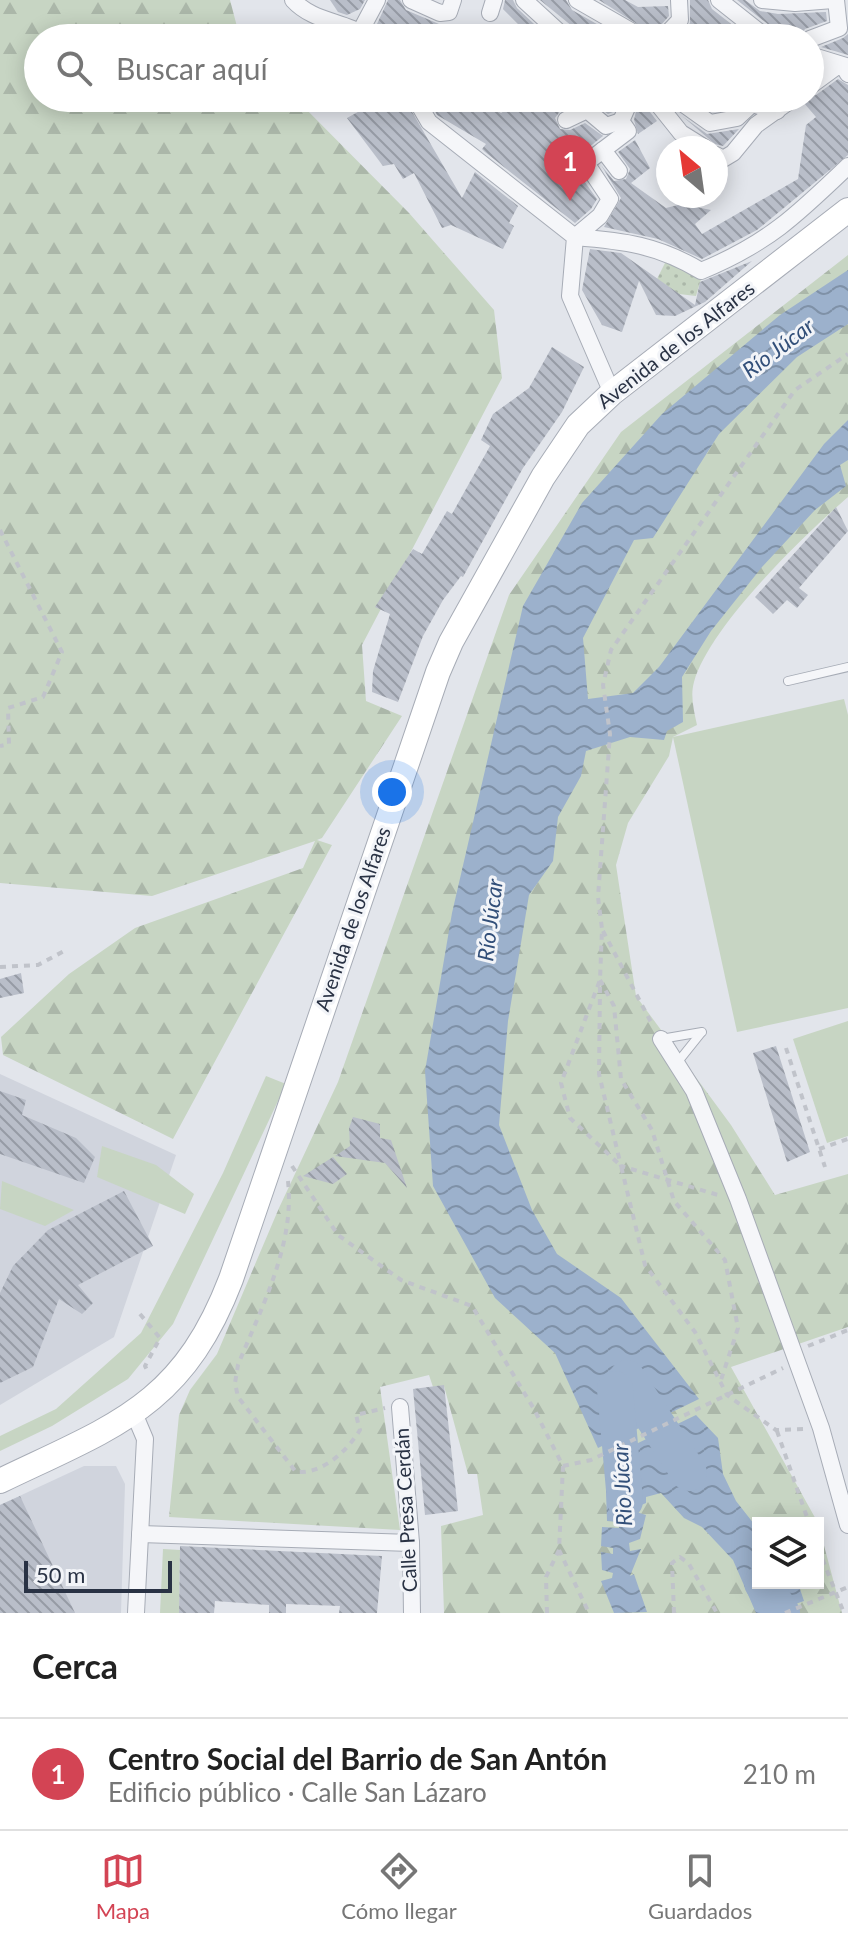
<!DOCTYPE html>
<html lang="es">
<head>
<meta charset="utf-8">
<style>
	:root { --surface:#fff; --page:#f2f2f2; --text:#222; --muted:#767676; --line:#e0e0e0; --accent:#d34454 }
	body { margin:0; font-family:Lato,sans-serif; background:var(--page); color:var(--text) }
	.controls { position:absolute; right:24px; bottom:24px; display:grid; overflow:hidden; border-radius:0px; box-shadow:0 4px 20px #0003 }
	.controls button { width:72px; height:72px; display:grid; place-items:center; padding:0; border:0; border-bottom:2px solid var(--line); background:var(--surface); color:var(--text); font:40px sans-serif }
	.compass { position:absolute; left:656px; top:136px; width:72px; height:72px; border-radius:50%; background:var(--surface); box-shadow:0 4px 20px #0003; rotate:331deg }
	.scale { position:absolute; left:24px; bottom:20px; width:148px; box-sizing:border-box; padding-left:8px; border:4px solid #293244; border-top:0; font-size:22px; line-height:28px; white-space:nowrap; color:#293244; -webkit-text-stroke:6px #f2f4f8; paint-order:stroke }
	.you { position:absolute; left:392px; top:792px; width:28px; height:28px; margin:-20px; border:6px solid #fff; border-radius:50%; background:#1a73e8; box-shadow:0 0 0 12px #1a73e833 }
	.badge { display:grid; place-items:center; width:52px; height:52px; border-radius:50%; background:var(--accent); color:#fff; font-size:26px; font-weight:700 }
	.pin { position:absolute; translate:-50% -66px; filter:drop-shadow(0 2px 4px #0008) }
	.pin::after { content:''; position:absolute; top:42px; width:28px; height:24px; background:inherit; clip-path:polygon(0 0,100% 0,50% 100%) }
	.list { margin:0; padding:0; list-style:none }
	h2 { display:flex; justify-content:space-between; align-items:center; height:104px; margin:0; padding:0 32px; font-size:34px }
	h2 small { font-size:26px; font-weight:400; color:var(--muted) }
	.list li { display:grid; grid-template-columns:52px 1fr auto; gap:24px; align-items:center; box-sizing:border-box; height:112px; padding:0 32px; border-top:2px solid var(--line) }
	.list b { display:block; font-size:30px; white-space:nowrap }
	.list p { margin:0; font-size:26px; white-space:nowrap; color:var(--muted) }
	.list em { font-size:26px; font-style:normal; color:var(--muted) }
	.icon { flex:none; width:44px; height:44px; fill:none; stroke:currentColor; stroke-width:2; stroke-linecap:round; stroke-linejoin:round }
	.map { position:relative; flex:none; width:848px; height:1613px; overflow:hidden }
	.search { position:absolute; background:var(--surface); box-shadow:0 4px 20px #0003; left:24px; right:24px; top:24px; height:88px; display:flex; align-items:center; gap:20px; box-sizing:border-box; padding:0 28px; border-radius:44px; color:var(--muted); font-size:30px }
	.sheet { height:216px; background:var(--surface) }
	nav { display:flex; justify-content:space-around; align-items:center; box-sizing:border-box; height:112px; border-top:2px solid var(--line); background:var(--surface); font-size:22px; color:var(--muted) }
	nav a { display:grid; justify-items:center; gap:4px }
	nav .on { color:var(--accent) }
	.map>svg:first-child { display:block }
	.built { fill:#d0d4dd }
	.grass { fill:url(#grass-dots) }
	.forest { fill:url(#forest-firs) }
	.garden { fill:#c7d5c3 }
	.water { fill:url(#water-waves) }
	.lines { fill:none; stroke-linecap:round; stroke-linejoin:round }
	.river { stroke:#9cb1cc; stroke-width:36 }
	.building { fill:url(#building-back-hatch) }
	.lane-casing { stroke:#a7acb6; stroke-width:10 }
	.street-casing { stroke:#a7acb6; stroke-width:18 }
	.secondary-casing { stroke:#a7acb6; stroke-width:26 }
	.path { stroke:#c0c3ca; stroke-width:4; stroke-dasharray:6 6; stroke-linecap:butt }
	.lane { stroke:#f5f6f9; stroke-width:8 }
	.street { stroke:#f5f6f9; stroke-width:16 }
	.secondary { stroke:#fff; stroke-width:24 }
	.labels { text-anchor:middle; stroke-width:6; stroke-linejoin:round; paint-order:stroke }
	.street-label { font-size:20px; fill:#293244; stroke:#f2f4f8 }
	.water-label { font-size:22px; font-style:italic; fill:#324f79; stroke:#f2f4f8 }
</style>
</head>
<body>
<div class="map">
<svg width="848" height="1613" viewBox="0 0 848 1613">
	<defs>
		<pattern id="grass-dots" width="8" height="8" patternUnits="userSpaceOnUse" patternTransform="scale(2)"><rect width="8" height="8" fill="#c7d5c3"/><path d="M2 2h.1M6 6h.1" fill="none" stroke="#abb7a9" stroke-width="1.8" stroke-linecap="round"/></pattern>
		<pattern id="forest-firs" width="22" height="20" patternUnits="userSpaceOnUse" patternTransform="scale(2)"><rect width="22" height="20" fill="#c7d5c3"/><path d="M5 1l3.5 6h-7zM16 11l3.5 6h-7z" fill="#abb7a9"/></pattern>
		<pattern id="water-waves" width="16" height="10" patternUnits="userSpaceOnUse" patternTransform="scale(2)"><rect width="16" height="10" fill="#9cb1cc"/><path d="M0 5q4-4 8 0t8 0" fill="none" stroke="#7f91a7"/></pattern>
		<pattern id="building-back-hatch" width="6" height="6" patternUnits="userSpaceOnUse" patternTransform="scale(2)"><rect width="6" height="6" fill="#b9bec9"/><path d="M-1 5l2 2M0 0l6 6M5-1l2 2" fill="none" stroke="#969ba5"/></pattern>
	</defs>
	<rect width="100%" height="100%" fill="#e2e5eb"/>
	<!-- built -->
	<g class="built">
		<path d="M 0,1074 L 176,1155 L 114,1337 L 0,1405 Z"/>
		<path d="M 84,1466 L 116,1466 L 125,1484 L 121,1613 L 0,1613 L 0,1505 Z"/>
	</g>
	<!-- grass -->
	<path class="grass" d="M 669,255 L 702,276 L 696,296 L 679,294 L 657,279 Z"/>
	<!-- forest -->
	<g class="forest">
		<path d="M 0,0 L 230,0 L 240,38 L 38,38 L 38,98 L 295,98 L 409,213 L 494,310 L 502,378 L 362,645 L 366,701 L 402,716 L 322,838 L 317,840 L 332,845 L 173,1139 L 3,1055 L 1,1037 L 69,974 L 135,928 L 303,868 L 315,841 L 152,896 L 0,883 Z"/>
		<path d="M 848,255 L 848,497 C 803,536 710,626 694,682 C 690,696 694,711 697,725 L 673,737 L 669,756 L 628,823 L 616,865 L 636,996 L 731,1125 L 775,1195 L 848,1174 L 848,1327 L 731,1367 L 818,1523 L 758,1523 L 758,1583 L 818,1583 L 818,1523 L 842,1613 L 444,1613 L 441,1526 L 483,1515 L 477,1474 L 468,1474 L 444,1386 L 433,1387 L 429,1375 L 380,1387 L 400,1530 L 169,1517 L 179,1415 L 190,1390 L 217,1354 L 279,1208 L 338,1082 L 509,595 L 621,432 Z"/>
	</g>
	<!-- garden -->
	<g class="garden">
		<path d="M 844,699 L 848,715 L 848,1008 L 737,1032 L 673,737 Z"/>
		<path d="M 848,1021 L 848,1136 L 827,1143 L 793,1039 Z"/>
		<path d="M 266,1076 L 286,1084 L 173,1324 L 128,1379 L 52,1426 L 0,1451 L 0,1436 L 56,1409 L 141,1333 L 223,1173 Z"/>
		<path d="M 102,1146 L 156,1165 L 194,1194 L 185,1214 L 97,1177 Z"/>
		<path d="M 2,1181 L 74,1210 L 45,1226 L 0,1209 Z"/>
		<path d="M 163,1549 L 180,1550 L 179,1613 L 160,1613 Z"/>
	</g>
	<!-- water -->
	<g class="water">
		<path d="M 848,270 L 848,324 L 797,357 L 719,434 L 653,538 L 634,540 L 583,638 L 588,699 L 633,693 L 659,667 L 824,444 L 848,420 L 848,460 L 840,465 L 846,486 L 815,510 L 762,567 L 711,631 L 682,677 L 683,722 L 667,731 L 664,740 L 630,737 L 586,751 L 581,776 L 558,817 L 553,861 L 529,895 L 508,1021 L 499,1125 L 532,1210 L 557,1254 L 621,1298 L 699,1399 L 598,1448 L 555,1353 L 495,1298 L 433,1186 L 425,1071 L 452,913 L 523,606 L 582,503 L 662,414 L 780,315 Z"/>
		<path d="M 696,1415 L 718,1438 L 723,1474 L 736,1501 L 758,1529 L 758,1583 L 798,1583 L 804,1601 L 770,1613 L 756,1613 L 733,1560 L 702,1527 L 684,1518 L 661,1493 L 646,1497 L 646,1503 L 630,1510 L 646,1515 L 640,1539 L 629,1543 L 630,1551 L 641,1549 L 630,1576 L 634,1574 L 647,1612 L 614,1613 L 601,1581 L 612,1578 L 613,1573 L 602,1570 L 601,1552 L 613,1554 L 613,1548 L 601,1546 L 602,1527 L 619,1528 L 618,1522 L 607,1521 L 606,1490 L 621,1496 L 619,1489 L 609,1487 L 616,1475 L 605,1459 Z"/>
	</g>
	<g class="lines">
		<!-- river -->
		<g class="river">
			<path d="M 627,1378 L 689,1473"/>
			<path d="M 615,1389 L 625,1501"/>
			<path d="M 762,1583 L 782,1613"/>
		</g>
	</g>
	<!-- building -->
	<g class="building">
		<path d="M 330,0 L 365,0 L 360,9 L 347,15 L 338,12 Z"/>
		<path d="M 388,0 L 400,0 L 406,10 L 439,24 L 434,38 L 388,38 L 392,31 L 377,24 Z"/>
		<path d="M 505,0 L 513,0 L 517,8 L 549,38 L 503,38 L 520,26 L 503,9 Z"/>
		<path d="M 540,0 L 566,0 L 572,10 L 618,36 L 581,38 L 578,31 Z"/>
		<path d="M 599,0 L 625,0 L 638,7 L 668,6 L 669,16 L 653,34 Z"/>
		<path d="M 690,0 L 708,0 L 712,9 L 749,38 L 678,38 L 690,23 Z"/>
		<path d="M 737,0 L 745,0 L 760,11 L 778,14 L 826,12 L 827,21 L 805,29 L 799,38 L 778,38 L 774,29 Z"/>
		<path d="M 848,34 L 848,55 L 821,47 L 843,38 Z"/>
		<path d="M 838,79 L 848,85 L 848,155 L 757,230 L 702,259 L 658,239 L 604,227 L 621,198 L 601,165 L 614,181 L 626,179 L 630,169 L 618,152 L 635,140 L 650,168 L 631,183 L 666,208 L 690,202 L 691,206 L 711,210 L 695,224 L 702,234 L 798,179 L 806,125 L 816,117 L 804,103 L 805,98 L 816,95 Z"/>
		<path d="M 359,98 L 404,98 L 462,198 L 475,172 L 518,206 L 509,223 L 514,226 L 503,249 L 451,225 L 442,228 L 414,173 L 403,179 L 394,164 L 383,166 L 347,118 L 365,108 Z"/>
		<path d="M 428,98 L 487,98 L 491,106 L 501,113 L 518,102 L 527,109 L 541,108 L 547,98 L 615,98 L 613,112 L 608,114 L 588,99 L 561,110 L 555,118 L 560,129 L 570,130 L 585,123 L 603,136 L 588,148 L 576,136 L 567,137 L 563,143 L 564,153 L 597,199 L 591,209 L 575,223 L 485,152 L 482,149 L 486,144 L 437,115 Z"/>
		<path d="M 639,98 L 657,121 L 638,134 L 634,120 Z"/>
		<path d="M 694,98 L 742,98 L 732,108 L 713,111 Z"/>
		<path d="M 682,116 L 707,134 L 739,129 L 723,146 L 715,144 Z"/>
		<path d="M 590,249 L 621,253 L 695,305 L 700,282 L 752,261 L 705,302 L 675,316 L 656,315 L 639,281 L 622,332 L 602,325 L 582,290 Z"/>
		<path d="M 552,347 L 584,367 L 562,412 L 523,468 L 463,577 L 461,576 L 443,600 L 423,636 L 398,702 L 372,692 L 373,671 L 390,614 L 375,607 L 413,549 L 422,554 L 447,511 L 452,514 L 490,446 L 481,440 L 493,414 L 529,388 Z"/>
		<path d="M 836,507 L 848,531 L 799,588 L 808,595 L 797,608 L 787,600 L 773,614 L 755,597 Z"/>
		<path d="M 21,973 L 24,993 L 0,998 L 0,979 Z"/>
		<path d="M 776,1046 L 810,1152 L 787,1162 L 753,1053 Z"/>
		<path d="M 0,1091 L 26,1100 L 22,1115 L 76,1138 L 95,1157 L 84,1183 L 0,1154 Z"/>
		<path d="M 353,1117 L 380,1124 L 380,1138 L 391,1140 L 407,1188 L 385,1163 L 335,1156 L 350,1146 L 349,1128 Z"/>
		<path d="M 333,1157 L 347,1174 L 333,1184 L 303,1176 Z"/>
		<path d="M 124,1191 L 153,1246 L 78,1285 L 93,1303 L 82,1314 L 59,1299 L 33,1367 L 0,1383 L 0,1293 L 13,1266 L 48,1230 Z"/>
		<path d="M 444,1385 L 458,1511 L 425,1515 L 413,1389 Z"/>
		<path d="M 20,1496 L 75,1613 L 0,1613 L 0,1505 Z"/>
		<path d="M 180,1546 L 382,1556 L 377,1613 L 339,1613 L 340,1606 L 286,1604 L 286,1613 L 269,1613 L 269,1605 L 215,1601 L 214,1613 L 179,1613 Z"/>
	</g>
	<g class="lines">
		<!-- lane casing -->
		<g class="lane-casing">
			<g id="lane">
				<path d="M 788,681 L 848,667"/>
				<path d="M 661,1039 L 702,1032"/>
				<path d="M 677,1063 L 701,1033"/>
			</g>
		</g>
		<!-- street casing -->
		<g class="street-casing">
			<g id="street">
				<path d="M 293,0 C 314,23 345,20 368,38"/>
				<path d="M 411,0 L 440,13 L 449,12 L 453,0"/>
				<path d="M 524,0 L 561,34 L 570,38"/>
				<path d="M 577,0 L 643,38"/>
				<path d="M 719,0 L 767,38"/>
				<path d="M 762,0 L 795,3 L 833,0"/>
				<path d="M 490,13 L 494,0"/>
				<path d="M 360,32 L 377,0"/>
				<path d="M 663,38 L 680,20 L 679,0"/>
				<path d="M 810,39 L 839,28 L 836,0"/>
				<path d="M 810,55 L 846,66"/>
				<path d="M 810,86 L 836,67 L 844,67 L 848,74"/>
				<path d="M 415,98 L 429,122 L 575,237 L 570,296 L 612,393"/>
				<path d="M 498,98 L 503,102 L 508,98"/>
				<path d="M 528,98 L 536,98"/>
				<path d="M 653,98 L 681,133 L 705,148"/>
				<path d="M 675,98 L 710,123 L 737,118 L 752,104 L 777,111"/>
				<path d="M 566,120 L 587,110 L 606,126 L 621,121"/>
				<path d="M 573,146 L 586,163"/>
				<path d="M 603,150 L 628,131 L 621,121 L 629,103 L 626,98"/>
				<path d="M 716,155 L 723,159 L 733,153 L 756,125 L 794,98"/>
				<path d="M 575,237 C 624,241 658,245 701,271 C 767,244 797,215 848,166"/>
				<path d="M 575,237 L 600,216 L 610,199 L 586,163 L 603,150 L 619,171"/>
				<path d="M 661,1039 L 694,1091 L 738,1199 L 821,1428 L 848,1525"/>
				<path d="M 400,1407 L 411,1543 L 412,1613"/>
				<path d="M 134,1413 L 145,1439 L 136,1613"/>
				<path d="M 140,1534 L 411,1543"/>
			</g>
		</g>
		<!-- secondary casing -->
		<g class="secondary-casing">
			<path id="secondary" d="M 0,1481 C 114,1426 182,1407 231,1279 L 438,672 L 451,642 L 543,477 L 578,425 L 612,393 L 848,210"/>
		</g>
		<!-- path -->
		<g class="path">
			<path d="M 0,530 L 62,652 L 43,697 L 8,708 L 9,744 L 0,746"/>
			<path d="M 603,931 L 653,1026"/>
			<path d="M 0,967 L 38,965 L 66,950"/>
			<path d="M 600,980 L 614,1006 L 621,1079 L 652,1130 L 674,1201 L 725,1260 L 738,1328 L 720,1383"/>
			<path d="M 600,987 L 599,1074 L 621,1166 L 718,1195"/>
			<path d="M 786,1048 L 825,1167"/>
			<path d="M 819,1149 L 848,1139"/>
			<path d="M 292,1166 L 338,1235 L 401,1280 L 472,1306 L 534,1409 L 563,1466 L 559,1550 L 589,1613"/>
			<path d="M 288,1181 C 295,1245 261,1308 238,1365 L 235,1383 L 238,1397 L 296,1472 C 323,1474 347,1451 360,1430 L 356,1415 L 385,1408"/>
			<path d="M 140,1314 L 160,1338 L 145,1366 L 148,1372"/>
			<path d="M 808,1346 L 848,1330"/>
			<path d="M 803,1429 L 776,1430 L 727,1395 L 695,1332 L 645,1265 L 621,1166 L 570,1118 L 561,1083 L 600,980 L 602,929 L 598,897 L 610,734 L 603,685 L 611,650 L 795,390 L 848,354"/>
			<path d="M 777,1431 L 809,1523"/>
			<path d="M 563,1466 L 591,1460 L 783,1368"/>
			<path d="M 818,1548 L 844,1613"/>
			<path d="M 547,1613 L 546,1577 L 559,1550"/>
			<path d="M 674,1613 L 672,1563 L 680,1557 L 689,1564 L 717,1613"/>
			<path d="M 785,1613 L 848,1587"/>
		</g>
		<!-- lane -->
		<use href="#lane" class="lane"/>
		<!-- street -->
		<use href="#street" class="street"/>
		<!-- secondary -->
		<use href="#secondary" class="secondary"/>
	</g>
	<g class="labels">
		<!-- street labels -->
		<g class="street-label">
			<text transform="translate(676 345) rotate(-38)" y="7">Avenida de los Alfares</text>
			<text transform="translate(353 919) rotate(-71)" y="7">Avenida de los Alfares</text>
			<text transform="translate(406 1510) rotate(-93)" y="7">Calle Presa Cerdán</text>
		</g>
		<!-- water labels -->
		<g class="water-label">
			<text transform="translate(778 348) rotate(-37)" y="8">Río Júcar</text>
			<text transform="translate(490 920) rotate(-83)" y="8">Río Júcar</text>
			<text transform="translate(622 1485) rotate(-93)" y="8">Rio Júcar</text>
		</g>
	</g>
</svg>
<div class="controls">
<button><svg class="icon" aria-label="layers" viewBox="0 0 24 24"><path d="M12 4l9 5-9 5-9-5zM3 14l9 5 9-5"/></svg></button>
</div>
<svg class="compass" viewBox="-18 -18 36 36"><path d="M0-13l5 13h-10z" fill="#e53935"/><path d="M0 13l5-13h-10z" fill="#767676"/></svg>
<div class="scale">50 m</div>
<div class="you"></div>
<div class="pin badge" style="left:570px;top:201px">1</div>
<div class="search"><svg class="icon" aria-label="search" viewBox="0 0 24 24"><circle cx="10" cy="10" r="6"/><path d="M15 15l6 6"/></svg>Buscar aquí</div>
</div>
<section class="sheet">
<h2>Cerca<small></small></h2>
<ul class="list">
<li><span class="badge">1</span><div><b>Centro Social del Barrio de San Antón</b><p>Edificio público · Calle San Lázaro</p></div><em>210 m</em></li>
</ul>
</section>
<nav>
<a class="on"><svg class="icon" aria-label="map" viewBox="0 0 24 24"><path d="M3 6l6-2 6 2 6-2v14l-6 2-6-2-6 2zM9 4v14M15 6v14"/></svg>Mapa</a>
<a><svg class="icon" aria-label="directions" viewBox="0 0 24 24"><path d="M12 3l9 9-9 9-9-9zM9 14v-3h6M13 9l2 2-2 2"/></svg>Cómo llegar</a>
<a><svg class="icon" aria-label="saved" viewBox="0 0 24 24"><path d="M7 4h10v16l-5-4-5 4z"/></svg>Guardados</a>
</nav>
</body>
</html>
